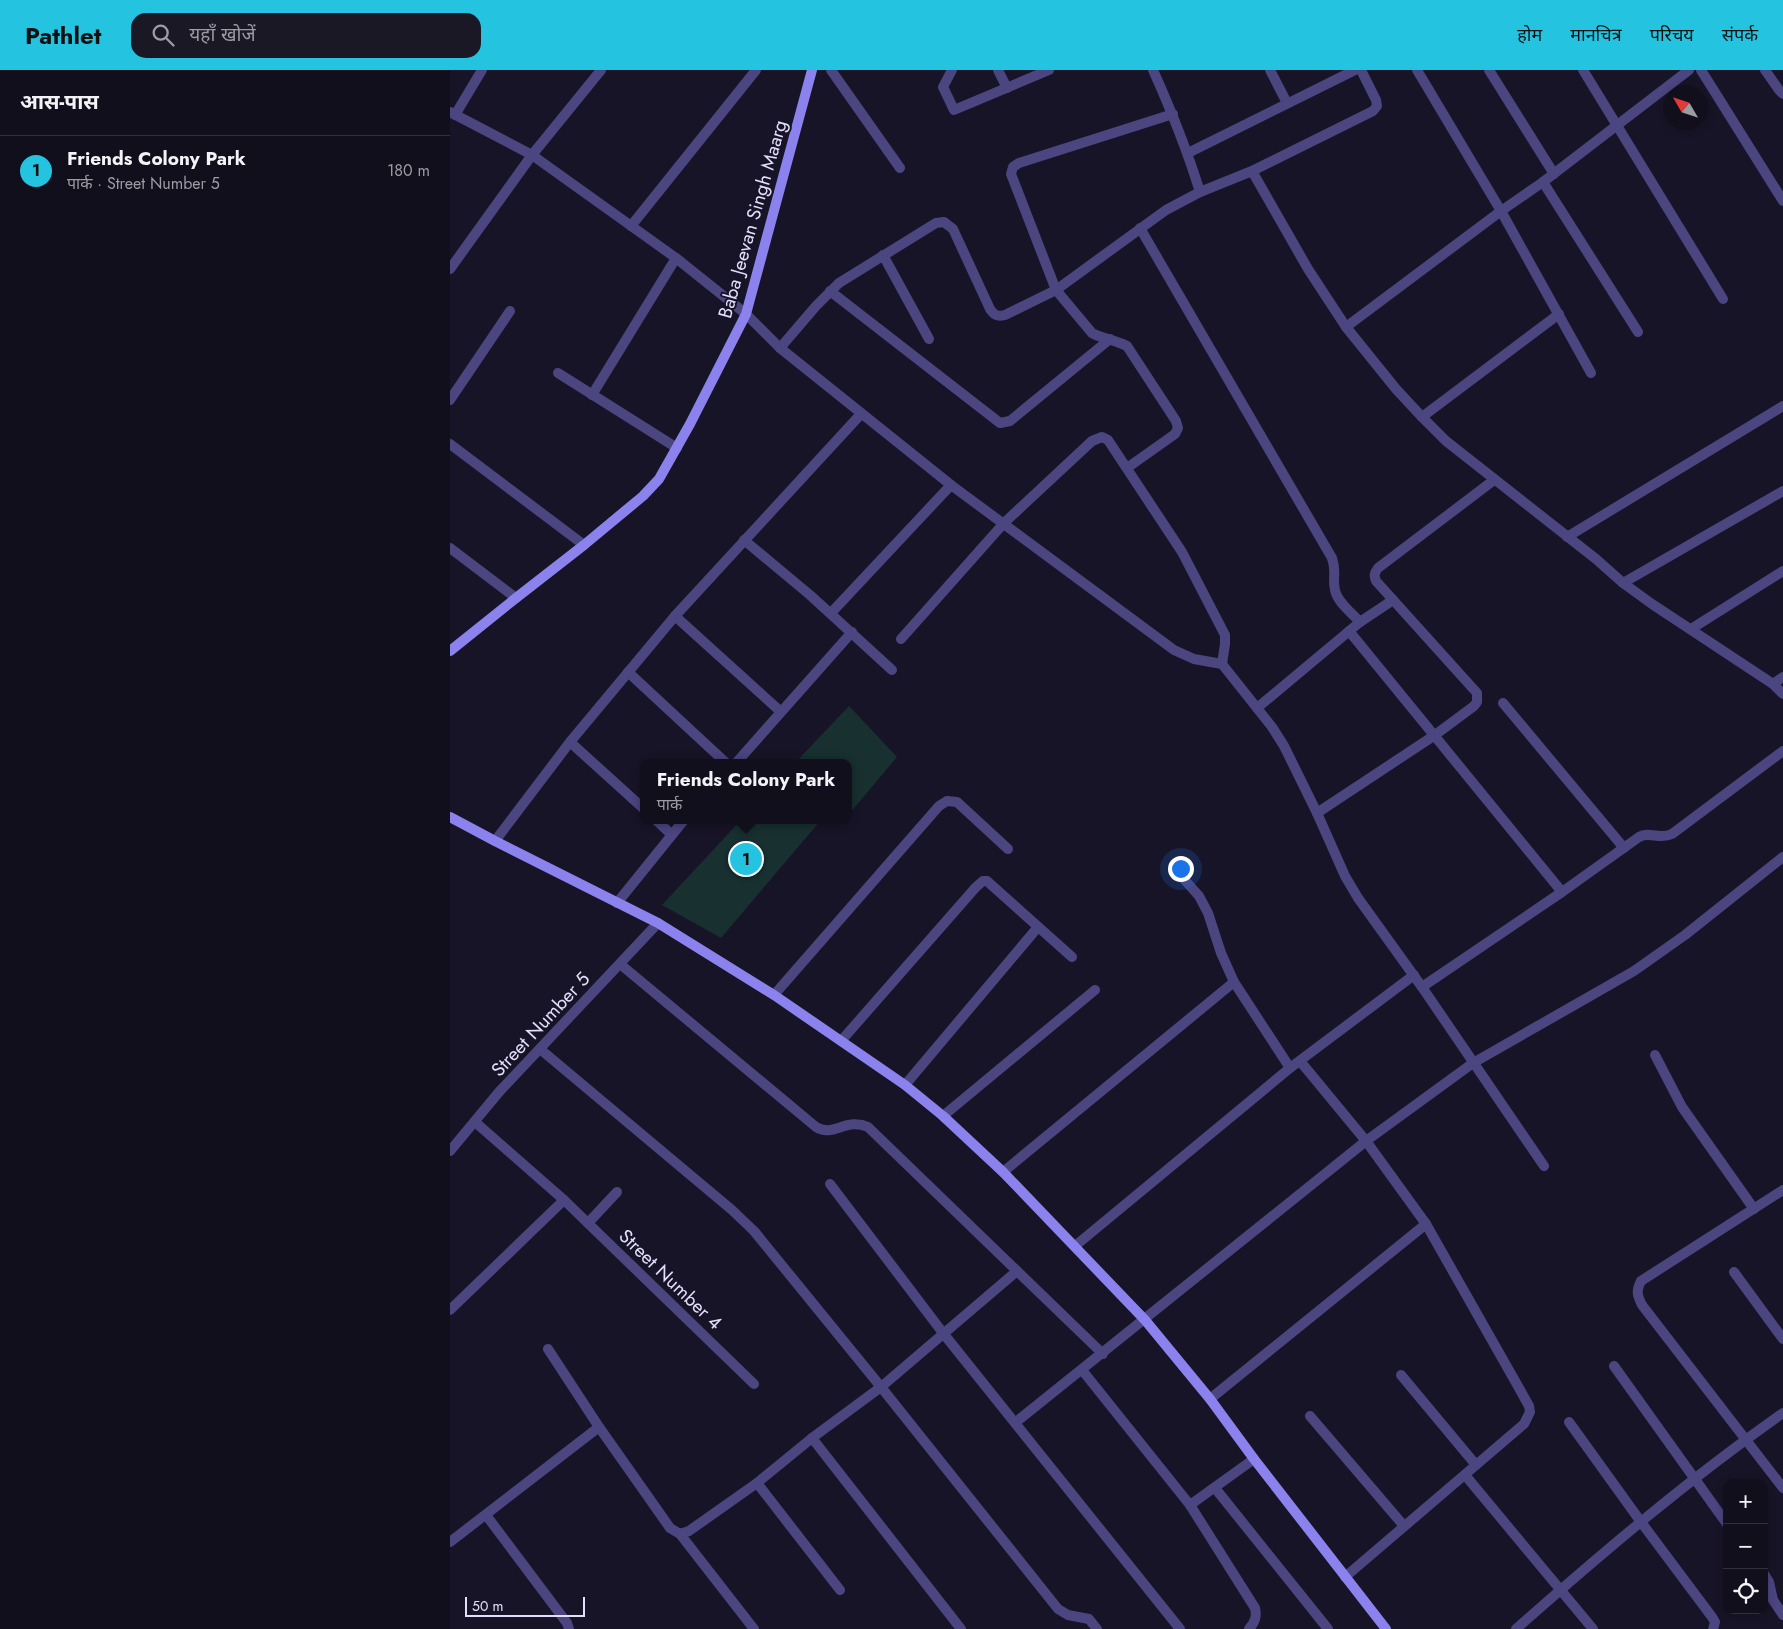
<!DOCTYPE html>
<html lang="hi">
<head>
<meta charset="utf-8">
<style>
	:root { --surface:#120f1d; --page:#1b1826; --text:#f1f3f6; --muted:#9c9ca4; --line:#312f3b; --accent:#24c4e1 }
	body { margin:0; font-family:Jost,"Noto Sans Devanagari",sans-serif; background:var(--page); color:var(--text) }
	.controls { position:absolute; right:15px; bottom:15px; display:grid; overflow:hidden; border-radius:10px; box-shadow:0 2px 8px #0003 }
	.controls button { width:45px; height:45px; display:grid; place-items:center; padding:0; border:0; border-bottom:1px solid var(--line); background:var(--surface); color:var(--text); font:25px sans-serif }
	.compass { position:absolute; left:1213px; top:15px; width:45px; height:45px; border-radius:50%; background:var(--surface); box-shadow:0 2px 8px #0003; rotate:309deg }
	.scale { position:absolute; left:15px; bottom:12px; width:120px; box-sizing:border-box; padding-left:5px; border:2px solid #e3defb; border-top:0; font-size:14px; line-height:18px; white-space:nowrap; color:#e3defb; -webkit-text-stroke:4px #181427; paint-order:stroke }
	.you { position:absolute; left:730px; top:798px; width:18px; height:18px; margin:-12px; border:4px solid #fff; border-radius:50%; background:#1a73e8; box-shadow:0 0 0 8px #1a73e833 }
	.badge { display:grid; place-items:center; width:32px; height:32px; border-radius:50%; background:var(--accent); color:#111; font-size:16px; font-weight:700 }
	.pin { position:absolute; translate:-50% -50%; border:2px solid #fff; box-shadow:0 1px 5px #0006 }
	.popup { position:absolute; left:190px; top:689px; width:212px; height:65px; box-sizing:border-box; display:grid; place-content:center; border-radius:10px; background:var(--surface); filter:drop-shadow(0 1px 4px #0005); font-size:16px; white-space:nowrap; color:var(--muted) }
	.popup b { font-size:19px; color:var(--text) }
	.popup::after { content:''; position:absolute; left:50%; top:100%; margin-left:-10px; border:10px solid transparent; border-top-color:var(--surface) }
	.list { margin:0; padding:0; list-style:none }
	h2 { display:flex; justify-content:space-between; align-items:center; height:65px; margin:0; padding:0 20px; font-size:21px }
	h2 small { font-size:16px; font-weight:400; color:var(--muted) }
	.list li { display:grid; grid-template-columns:32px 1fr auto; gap:15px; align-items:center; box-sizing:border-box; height:70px; padding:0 20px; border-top:1px solid var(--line) }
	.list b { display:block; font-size:19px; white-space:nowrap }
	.list p { margin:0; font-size:16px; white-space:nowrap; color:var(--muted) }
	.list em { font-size:16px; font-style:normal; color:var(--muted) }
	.icon { flex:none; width:28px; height:28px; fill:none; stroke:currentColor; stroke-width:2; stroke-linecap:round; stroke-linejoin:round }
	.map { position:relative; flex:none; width:1333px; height:1559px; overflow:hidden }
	header { display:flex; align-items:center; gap:30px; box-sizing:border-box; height:70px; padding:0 25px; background:var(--accent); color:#111 }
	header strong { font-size:24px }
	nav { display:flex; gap:28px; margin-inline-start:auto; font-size:18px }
	.search { width:350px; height:45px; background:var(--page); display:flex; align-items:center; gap:12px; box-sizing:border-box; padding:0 18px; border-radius:15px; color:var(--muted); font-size:19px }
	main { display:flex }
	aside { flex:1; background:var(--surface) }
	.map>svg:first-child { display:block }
	.green { fill:#183030 }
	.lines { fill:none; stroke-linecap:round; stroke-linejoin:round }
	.street { stroke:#4b4580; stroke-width:10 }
	.secondary { stroke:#8b82ee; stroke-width:10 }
	.labels { text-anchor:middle; stroke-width:4; stroke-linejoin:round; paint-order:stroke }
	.street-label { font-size:19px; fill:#e3defb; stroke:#181427 }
</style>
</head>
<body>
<header>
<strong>Pathlet</strong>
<div class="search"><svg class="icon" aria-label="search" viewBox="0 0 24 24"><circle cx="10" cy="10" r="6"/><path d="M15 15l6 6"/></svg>यहाँ खोजें</div>
<nav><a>होम</a><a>मानचित्र</a><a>परिचय</a><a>संपर्क</a></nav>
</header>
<main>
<aside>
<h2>आस-पास<small></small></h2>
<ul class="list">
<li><span class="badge">1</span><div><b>Friends Colony Park</b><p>पार्क · Street Number 5</p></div><em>180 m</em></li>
</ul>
</aside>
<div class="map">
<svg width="1333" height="1559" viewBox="0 0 1333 1559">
	<rect width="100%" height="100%" fill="#181427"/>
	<!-- green -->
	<g class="green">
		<path d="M 399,636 L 447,687 L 399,744 L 398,693 L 345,693 Z"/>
		<path d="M 291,750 L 371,750 L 271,868 L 212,835 Z"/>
	</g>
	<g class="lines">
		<!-- street -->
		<g class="street">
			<path d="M 381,0 L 450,98"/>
			<path d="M 502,0 L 493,17 L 504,40 L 599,0"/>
			<path d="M 548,0 L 557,18"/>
			<path d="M 703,0 C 721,40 737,80 750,122"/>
			<path d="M 820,0 L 837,33"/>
			<path d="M 967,0 L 1051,141 L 1141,303"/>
			<path d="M 1039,0 L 1104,104"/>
			<path d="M 1133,0 L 1273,229"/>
			<path d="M 1251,0 L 1333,131"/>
			<path d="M 1315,0 L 1329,20 L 1333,24"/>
			<path d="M 0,42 L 82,85 L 226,188 L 296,244 L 330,278 L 501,415 L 724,580 L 744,589 L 772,594"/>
			<path d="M 5,45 L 32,0"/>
			<path d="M 738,83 L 905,0"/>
			<path d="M 802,101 L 858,199 L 896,257 L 946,319 L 972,347 L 996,371 L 1146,489 L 1173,513 L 1202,534 L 1323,614 L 1333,624"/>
			<path d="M 1093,112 L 1188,262"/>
			<path d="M 181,156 L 306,0"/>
			<path d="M 690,158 L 882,488 C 887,502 882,508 885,520 C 887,532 902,543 910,552"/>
			<path d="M 433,185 L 479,269"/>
			<path d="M 0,199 L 82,85 L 151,0"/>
			<path d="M 380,221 L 550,353 L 560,351 L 660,269"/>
			<path d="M 896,257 L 1051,141 L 1093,112 L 1239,0"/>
			<path d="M 330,278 L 366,236 L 389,213 L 486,153 L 494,152 L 503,159 L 540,239 C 544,245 547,247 555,245 L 606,220 L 716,140 L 750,122 L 802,101 L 923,41 L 927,36 L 926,30 L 911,0"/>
			<path d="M 108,303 L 227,378"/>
			<path d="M 142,325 L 226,188"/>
			<path d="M 0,330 L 60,241"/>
			<path d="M 972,347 L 1109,244"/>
			<path d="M 0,374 L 134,475"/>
			<path d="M 677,398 L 725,364 L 728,358 L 726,351 L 677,276 C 665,270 653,269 642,263 L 606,220 L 561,104 L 563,97 L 569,93 L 723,44"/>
			<path d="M 1117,467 L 1333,336"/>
			<path d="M 294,470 L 360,525 L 442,600"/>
			<path d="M 0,478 L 66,528"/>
			<path d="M 1173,513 L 1333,421"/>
			<path d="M 381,543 L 501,415"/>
			<path d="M 225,546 L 330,641"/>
			<path d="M 1241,559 L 1333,501"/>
			<path d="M 899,561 L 1112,822"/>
			<path d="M 451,569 L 554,453 L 642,371 L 652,367 L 658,370 L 732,482 L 775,565 L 775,574 L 772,594 L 822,657 L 834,676 L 867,743 L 895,806 L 908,828 L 972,917 L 1094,1096"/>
			<path d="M 178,602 L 276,693"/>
			<path d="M 1323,614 L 1333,607"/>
			<path d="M 1053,633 L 1174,778"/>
			<path d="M 807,638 L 910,552 L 943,530"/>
			<path d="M 120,672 L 194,739"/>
			<path d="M 286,693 L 402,562"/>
			<path d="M 867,743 L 985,665 L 1024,636 L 1027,632 L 1027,623 L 926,511 C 924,506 924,503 928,498 L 1044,410"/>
			<path d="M 206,750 L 221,764"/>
			<path d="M 45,771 L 120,672 L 225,546 L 411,344"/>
			<path d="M 732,807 L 749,826 L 758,843 L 771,883 L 784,912 L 840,998"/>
			<path d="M 167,833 L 234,750"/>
			<path d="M 170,894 L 366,1057 C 383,1068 396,1047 418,1057 L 653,1284"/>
			<path d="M 972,917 L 1112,822 L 1189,767 C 1200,761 1209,770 1222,764 L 1333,681"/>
			<path d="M 324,925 L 489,736 L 497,731 L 507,732 L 558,779"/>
			<path d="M 391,971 L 526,817 L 533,811 L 537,811 L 622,887"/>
			<path d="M 90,979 L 282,1140 L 304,1161 L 431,1317 L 608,1539 L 618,1545 L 639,1549 L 647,1559"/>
			<path d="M 1205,985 L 1232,1037 L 1304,1139"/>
			<path d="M 850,991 L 916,1071 L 976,1154 L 1069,1318 L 1079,1336 L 1080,1342 L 1074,1354 L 895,1507"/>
			<path d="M 455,1015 L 588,857"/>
			<path d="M 493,1046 L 645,920"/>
			<path d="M 25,1052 L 114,1130 L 304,1314"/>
			<path d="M 0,1081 L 49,1022 L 208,853"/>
			<path d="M 553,1102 L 784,912"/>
			<path d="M 380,1114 L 493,1263 L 730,1559"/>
			<path d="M 1333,1120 L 1191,1211 C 1186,1221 1187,1225 1192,1235 L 1333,1418"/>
			<path d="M 138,1153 L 167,1122"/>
			<path d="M 625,1176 L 840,998 L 964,905"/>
			<path d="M 1284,1202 L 1333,1269"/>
			<path d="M 0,1240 L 114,1130"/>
			<path d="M 98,1279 L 149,1357 L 220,1458 L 230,1464 L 239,1461 L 307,1413 L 362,1368 L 431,1317 L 567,1201"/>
			<path d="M 1164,1296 L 1277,1454"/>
			<path d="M 632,1300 L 740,1435 L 805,1538 C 807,1547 805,1552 799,1559"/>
			<path d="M 951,1305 L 1026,1395"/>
			<path d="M 760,1329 L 976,1154"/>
			<path d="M 860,1346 L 954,1456"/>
			<path d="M 566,1352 L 916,1071 L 1023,993 L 1184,901 L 1235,865 L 1333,787"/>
			<path d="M 1119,1352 L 1191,1452 L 1262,1547 L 1265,1552 L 1263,1559"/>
			<path d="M 362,1368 L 511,1559"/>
			<path d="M 1015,1405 L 1143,1559"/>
			<path d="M 307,1413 L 390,1520"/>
			<path d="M 765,1418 L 878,1559"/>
			<path d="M 740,1435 L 804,1389"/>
			<path d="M 36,1445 L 117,1553 L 119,1559"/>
			<path d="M 230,1464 L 304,1559"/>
			<path d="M 0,1472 L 149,1357"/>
			<path d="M 1314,1504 L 1319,1512 L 1323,1530 L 1333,1545"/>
			<path d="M 1066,1559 C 1152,1483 1239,1409 1333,1343"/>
		</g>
		<!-- secondary -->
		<g class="secondary">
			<path d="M 0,581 L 66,528 L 134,475 L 193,426 L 209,409 L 240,354 L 296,244 L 362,0"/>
			<path d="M 0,747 L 45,771 L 208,853 L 324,925 L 455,1015 L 493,1046 L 553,1102 L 695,1250 L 760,1329 L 804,1389 L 936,1559"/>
		</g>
	</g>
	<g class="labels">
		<!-- street labels -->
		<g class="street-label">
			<text transform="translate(302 149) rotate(-74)" y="7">Baba Jeevan Singh Maarg</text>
			<text transform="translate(90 954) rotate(-47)" y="7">Street Number 5</text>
			<text transform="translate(221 1209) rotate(44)" y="7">Street Number 4</text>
		</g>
	</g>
</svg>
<div class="controls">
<button>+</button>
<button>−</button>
<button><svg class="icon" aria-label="locate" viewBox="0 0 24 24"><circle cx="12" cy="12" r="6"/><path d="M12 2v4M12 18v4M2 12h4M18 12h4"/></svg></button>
</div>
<svg class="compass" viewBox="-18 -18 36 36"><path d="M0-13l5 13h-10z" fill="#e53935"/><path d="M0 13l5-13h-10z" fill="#9c9ca4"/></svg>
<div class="scale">50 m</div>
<div class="you"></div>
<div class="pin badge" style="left:296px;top:789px">1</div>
<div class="popup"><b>Friends Colony Park</b>पार्क</div>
</div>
</main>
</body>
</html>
